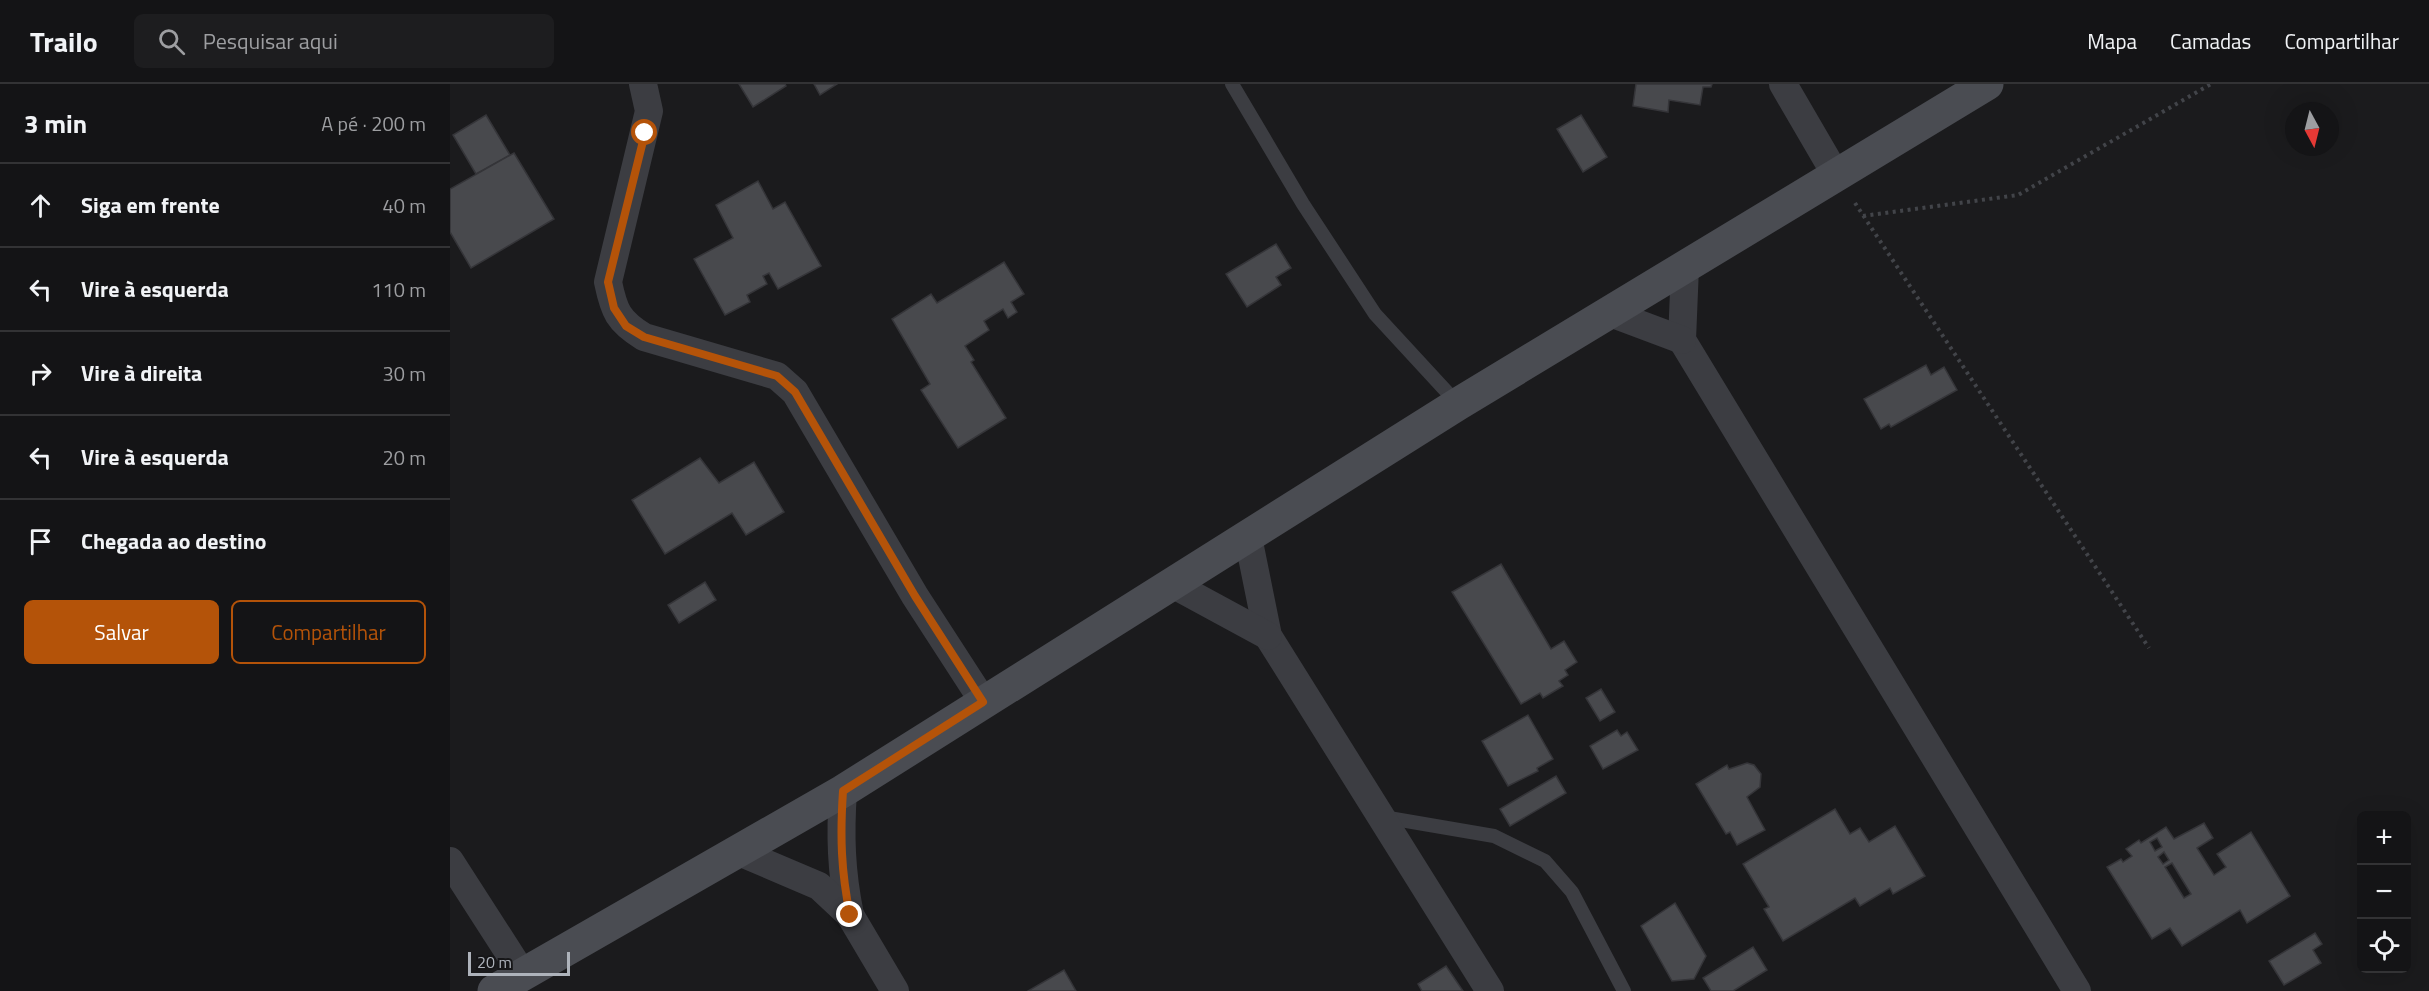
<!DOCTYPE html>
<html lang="pt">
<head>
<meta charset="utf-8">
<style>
	:root { --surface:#141416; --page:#1d1d1f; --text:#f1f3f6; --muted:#9d9ea1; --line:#333335; --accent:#b45309 }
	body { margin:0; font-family:"Titillium Web",sans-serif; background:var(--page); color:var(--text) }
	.controls { position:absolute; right:18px; bottom:18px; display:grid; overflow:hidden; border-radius:9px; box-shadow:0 6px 24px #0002 }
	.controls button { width:54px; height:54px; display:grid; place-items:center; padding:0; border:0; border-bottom:2px solid var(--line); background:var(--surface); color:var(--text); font:30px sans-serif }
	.compass { position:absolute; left:1835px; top:18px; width:54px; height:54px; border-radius:50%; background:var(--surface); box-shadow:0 6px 24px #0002; rotate:173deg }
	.scale { position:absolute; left:18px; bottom:15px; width:102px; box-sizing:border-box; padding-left:6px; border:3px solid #aeb3bb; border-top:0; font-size:16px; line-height:21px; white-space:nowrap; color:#aeb3bb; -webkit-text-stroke:4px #161618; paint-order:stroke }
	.stop { position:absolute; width:18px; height:18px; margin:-14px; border:4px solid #b45309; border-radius:50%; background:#fff }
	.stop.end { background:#b45309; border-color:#fff; box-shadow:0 2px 6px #0008 }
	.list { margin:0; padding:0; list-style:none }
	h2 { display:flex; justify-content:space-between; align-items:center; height:78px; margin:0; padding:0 24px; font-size:26px }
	h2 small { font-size:20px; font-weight:400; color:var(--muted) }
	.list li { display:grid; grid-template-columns:39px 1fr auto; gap:18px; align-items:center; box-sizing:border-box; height:84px; padding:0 24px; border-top:2px solid var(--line) }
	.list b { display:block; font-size:22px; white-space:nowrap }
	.list em { font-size:20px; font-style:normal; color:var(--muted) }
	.actions { display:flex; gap:12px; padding:18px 24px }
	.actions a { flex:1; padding:14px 0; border:2px solid var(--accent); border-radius:9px; text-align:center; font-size:21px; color:var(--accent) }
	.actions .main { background:var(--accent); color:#fff }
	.icon { flex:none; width:33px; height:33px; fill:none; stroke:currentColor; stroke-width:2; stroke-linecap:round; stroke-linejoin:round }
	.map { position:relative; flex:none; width:1979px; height:907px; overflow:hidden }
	header { display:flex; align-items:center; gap:36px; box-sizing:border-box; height:84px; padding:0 30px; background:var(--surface); border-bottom:2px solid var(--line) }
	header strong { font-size:28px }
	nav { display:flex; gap:33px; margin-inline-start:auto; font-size:21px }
	.search { width:420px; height:54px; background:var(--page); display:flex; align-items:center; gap:15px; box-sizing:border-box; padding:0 21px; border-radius:9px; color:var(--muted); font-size:22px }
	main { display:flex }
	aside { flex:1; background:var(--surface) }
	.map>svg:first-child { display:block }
	.building { fill:#48494d; stroke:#353539; stroke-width:1.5; fill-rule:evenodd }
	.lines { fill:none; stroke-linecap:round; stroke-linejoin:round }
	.path { stroke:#424449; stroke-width:4; stroke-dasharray:3 4.5; stroke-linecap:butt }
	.lane { stroke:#3c3d42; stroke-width:14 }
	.street { stroke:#3c3d42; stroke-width:28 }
	.secondary { stroke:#4a4c52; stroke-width:33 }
	.route { stroke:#b45309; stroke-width:8 }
</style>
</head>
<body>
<header>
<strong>Trailo</strong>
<div class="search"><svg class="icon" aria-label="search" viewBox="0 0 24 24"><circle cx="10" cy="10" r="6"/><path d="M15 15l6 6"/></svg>Pesquisar aqui</div>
<nav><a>Mapa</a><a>Camadas</a><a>Compartilhar</a></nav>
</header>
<main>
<aside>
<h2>3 min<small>A pé · 200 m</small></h2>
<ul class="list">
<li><svg class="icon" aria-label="ahead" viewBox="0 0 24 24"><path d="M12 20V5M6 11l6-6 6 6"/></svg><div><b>Siga em frente</b></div><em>40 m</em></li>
<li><svg class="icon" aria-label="left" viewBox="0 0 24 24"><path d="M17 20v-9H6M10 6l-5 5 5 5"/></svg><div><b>Vire à esquerda</b></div><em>110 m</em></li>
<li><svg class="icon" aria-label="right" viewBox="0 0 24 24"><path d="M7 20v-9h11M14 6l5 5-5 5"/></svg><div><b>Vire à direita</b></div><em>30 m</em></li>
<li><svg class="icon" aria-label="left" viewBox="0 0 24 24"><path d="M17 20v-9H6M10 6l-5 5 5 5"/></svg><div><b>Vire à esquerda</b></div><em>20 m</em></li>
<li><svg class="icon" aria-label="arrive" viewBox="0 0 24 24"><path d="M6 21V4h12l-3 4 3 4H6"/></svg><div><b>Chegada ao destino</b></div></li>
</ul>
<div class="actions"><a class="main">Salvar</a><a>Compartilhar</a></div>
</aside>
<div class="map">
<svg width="1979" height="907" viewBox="0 0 1979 907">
	<rect width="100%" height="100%" fill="#1b1b1d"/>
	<!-- building -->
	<g class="building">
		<path d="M 289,0 L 335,0 L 336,2 L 303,23 Z"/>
		<path d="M 364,0 L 387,0 L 370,11 Z"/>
		<path d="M 1186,0 L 1262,0 L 1261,3 L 1253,3 L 1250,21 L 1219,16 L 1218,28 L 1183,22 Z"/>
		<path d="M 36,31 L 60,71 L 26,90 L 3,51 Z"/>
		<path d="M 1131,31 L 1157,73 L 1133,88 L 1107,45 Z"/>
		<path d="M 64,69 L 104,135 L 21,184 L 0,148 L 0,105 Z"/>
		<path d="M 308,97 L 323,125 L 335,118 L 371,182 L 328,205 L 319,189 L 313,192 L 317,200 L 297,211 L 300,218 L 275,231 L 244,175 L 283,154 L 266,121 Z"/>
		<path d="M 826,160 L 841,184 L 826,193 L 831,201 L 797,223 L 776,190 Z"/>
		<path d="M 554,178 L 574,210 L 561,218 L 567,228 L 558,234 L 553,225 L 534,237 L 539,246 L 515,262 L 524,276 L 521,278 L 556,334 L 508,364 L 471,306 L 480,300 L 442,235 L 481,210 L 487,219 Z"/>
		<path d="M 1476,281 L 1481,291 L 1494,283 L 1507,306 L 1441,343 L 1439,340 L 1431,345 L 1414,315 Z"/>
		<path d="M 250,374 L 269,399 L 304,378 L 334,428 L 296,451 L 282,429 L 215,470 L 182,416 Z"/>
		<path d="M 1051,480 L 1101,565 L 1114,557 L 1127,578 L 1115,586 L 1118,591 L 1109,597 L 1113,602 L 1093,614 L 1090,609 L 1071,620 L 1002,508 Z"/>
		<path d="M 255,498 L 266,516 L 229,539 L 218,521 Z"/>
		<path d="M 1151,605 L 1165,628 L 1150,637 L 1136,614 Z"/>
		<path d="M 1078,631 L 1103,675 L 1087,684 L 1088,687 L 1058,702 L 1032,657 Z"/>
		<path d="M 1167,646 L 1171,652 L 1177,648 L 1188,666 L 1153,685 L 1140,662 Z"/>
		<path d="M 1297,679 L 1304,681 L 1311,690 L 1310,703 L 1297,713 L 1315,746 L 1287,761 L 1280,748 L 1276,750 L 1246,700 L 1277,681 L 1279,685 Z"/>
		<path d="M 1106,692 L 1116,709 L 1060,742 L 1050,725 Z"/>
		<path d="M 1385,725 L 1400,750 L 1410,744 L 1419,758 L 1445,742 L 1475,792 L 1443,810 L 1440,804 L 1410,822 L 1405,814 L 1333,857 L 1314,825 L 1319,823 L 1293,780 Z"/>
		<path d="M 1754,739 L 1763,754 L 1747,764 L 1764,791 L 1776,783 L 1767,770 L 1801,748 L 1840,812 L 1797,839 L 1790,826 L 1732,862 L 1720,844 L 1702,855 L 1657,783 L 1671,775 L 1673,778 L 1682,772 L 1676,765 L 1689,756 L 1691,759 L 1716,743 L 1724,755 ZM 1707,754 L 1712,763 L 1705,767 L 1700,758 ZM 1714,768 L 1719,776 L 1713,780 L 1708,773 ZM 1722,779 L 1741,810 L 1734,814 L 1715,783 Z"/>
		<path d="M 1225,819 L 1256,872 L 1244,895 L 1222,897 L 1191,842 Z"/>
		<path d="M 1865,849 L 1872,860 L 1863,866 L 1871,879 L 1834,901 L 1819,877 Z"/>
		<path d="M 1303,863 L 1317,886 L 1283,907 L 1261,907 L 1253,894 Z"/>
		<path d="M 996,882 L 1013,907 L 972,907 L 968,900 Z"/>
		<path d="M 614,886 L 626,907 L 578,907 Z"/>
	</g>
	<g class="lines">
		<!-- path -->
		<g class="path">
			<path d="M 1405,119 L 1699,564"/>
			<path d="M 1413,132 L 1568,111 L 1761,0"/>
		</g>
		<!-- lane -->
		<g class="lane">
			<path d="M 782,0 L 853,120 L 925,230 L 1008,320"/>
			<path d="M 933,733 L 1044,752 L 1095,777 L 1122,808 L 1174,907"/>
		</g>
		<!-- street -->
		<g class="street">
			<path d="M 193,0 L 199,27 L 158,198 C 164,227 168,237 194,253 L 327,292 L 345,308 L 465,512 L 533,617"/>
			<path d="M 1333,0 L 1386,91"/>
			<path d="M 1235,183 L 1232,256 L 1627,907"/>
			<path d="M 1160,229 L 1232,256"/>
			<path d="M 798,453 L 818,552 L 1040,907"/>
			<path d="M 724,501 L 818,552"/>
			<path d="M 393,707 C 390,751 391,787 400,831"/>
			<path d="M 287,767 L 369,802 L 400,831 L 445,907"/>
			<path d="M 0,777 L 72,889"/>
		</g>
		<!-- secondary -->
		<path class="secondary" d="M 44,907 L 393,707 L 1008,320 L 1537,0"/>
	</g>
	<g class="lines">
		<!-- route -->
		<path class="route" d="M 195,49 L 158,198 L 164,224 L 176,242 L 194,253 L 327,292 L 345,308 L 465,512 L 533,618 L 393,707 C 390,752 391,787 400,831"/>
	</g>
</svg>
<div class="controls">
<button>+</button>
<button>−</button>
<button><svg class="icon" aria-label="locate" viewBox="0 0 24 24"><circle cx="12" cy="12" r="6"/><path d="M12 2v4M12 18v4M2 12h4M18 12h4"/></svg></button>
</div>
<svg class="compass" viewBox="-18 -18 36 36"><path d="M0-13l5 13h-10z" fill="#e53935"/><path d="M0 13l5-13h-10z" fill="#9d9ea1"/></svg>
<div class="scale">20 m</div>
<div class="stop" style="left:195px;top:49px"></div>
<div class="stop end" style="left:400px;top:831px"></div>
</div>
</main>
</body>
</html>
